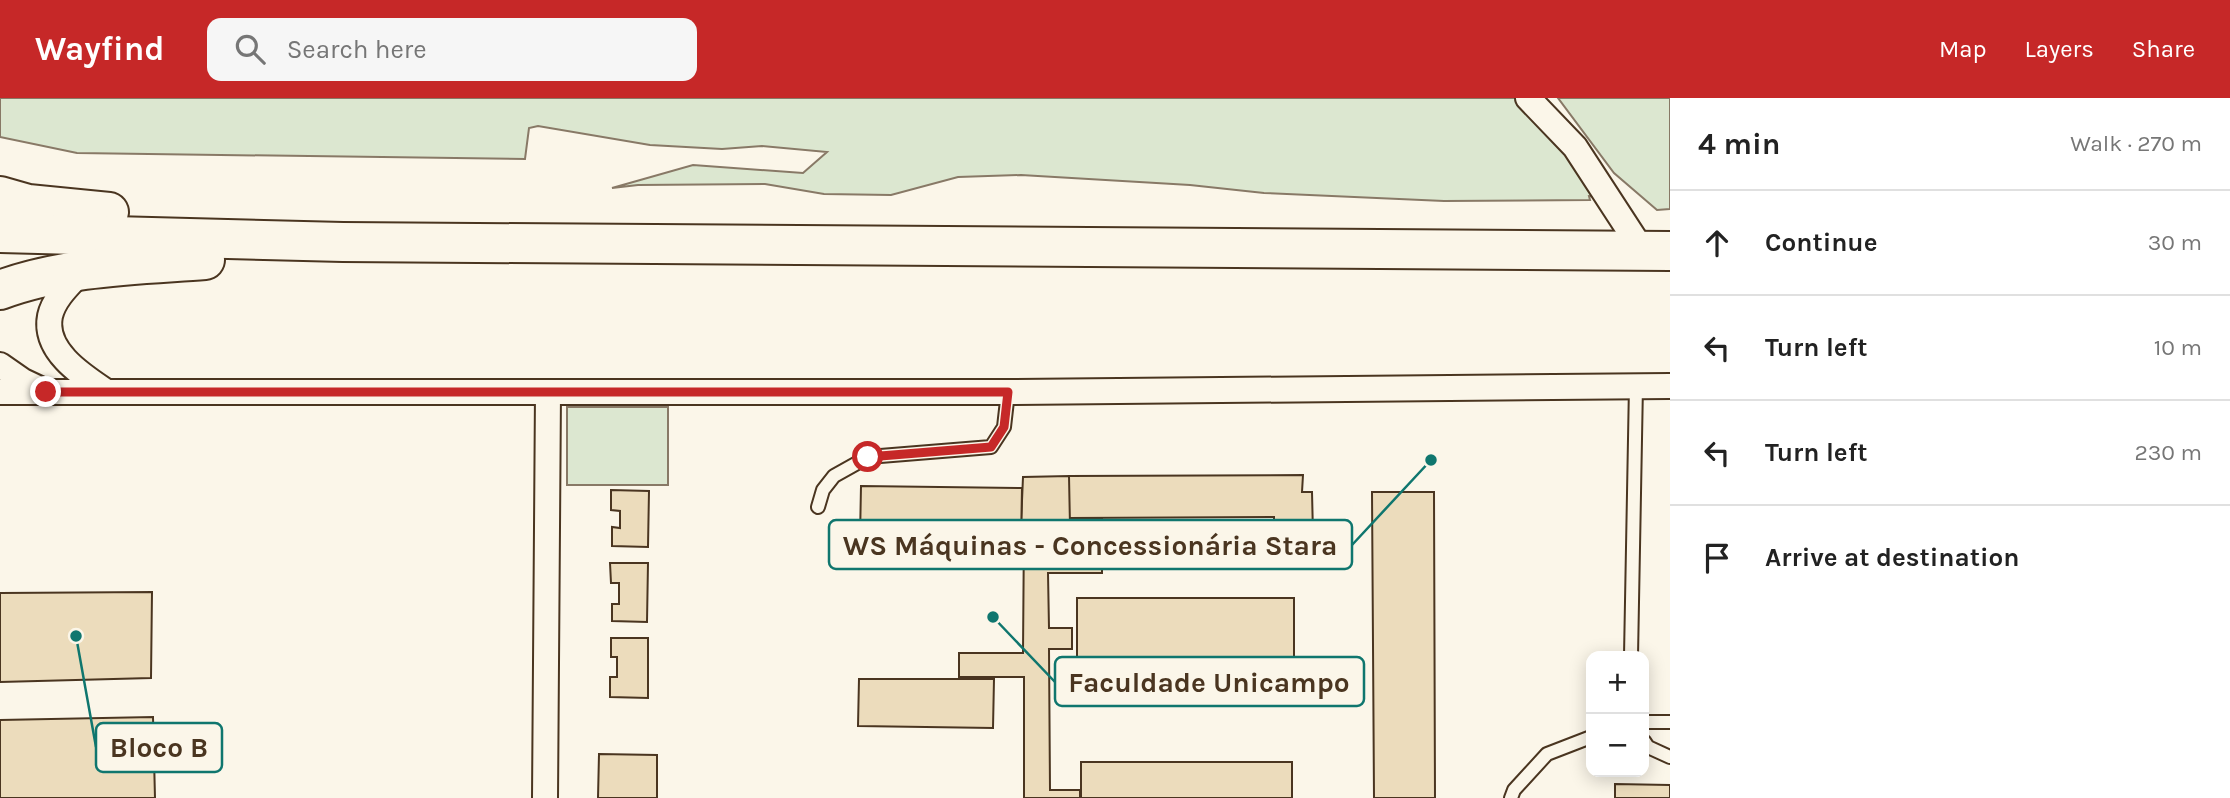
<!DOCTYPE html>
<html lang="en">
<head>
<meta charset="utf-8">
<style>
	:root { --surface:#fff; --page:#f6f6f6; --text:#222; --muted:#767676; --line:#e0e0e0; --accent:#c62828 }
	body { margin:0; font-family:Karla,sans-serif; background:var(--page); color:var(--text) }
	.controls { position:absolute; right:21px; bottom:21px; display:grid; overflow:hidden; border-radius:14px; box-shadow:0 4px 18px #0003 }
	.controls button { width:63px; height:63px; display:grid; place-items:center; padding:0; border:0; border-bottom:2px solid var(--line); background:var(--surface); color:var(--text); font:35px sans-serif }
	.stop { position:absolute; width:21px; height:21px; margin:-16px; border:5px solid #c62828; border-radius:50%; background:#fff }
	.stop.end { background:#c62828; border-color:#fff; box-shadow:0 2px 7px #0008 }
	.list { margin:0; padding:0; list-style:none }
	h2 { display:flex; justify-content:space-between; align-items:center; height:91px; margin:0; padding:0 28px; font-size:30px }
	h2 small { font-size:23px; font-weight:400; color:var(--muted) }
	.list li { display:grid; grid-template-columns:46px 1fr auto; gap:21px; align-items:center; box-sizing:border-box; height:105px; padding:0 28px; border-top:2px solid var(--line) }
	.list b { display:block; font-size:26px; white-space:nowrap }
	.list em { font-size:23px; font-style:normal; color:var(--muted) }
	.icon { flex:none; width:38px; height:38px; fill:none; stroke:currentColor; stroke-width:2; stroke-linecap:round; stroke-linejoin:round }
	.map { position:relative; flex:none; width:1670px; height:700px; overflow:hidden }
	header { display:flex; align-items:center; gap:42px; box-sizing:border-box; height:98px; padding:0 35px; background:var(--accent); color:#fff }
	header strong { font-size:33px }
	nav { display:flex; gap:38px; margin-inline-start:auto; font-size:24px }
	.search { width:490px; height:63px; background:var(--page); display:flex; align-items:center; gap:18px; box-sizing:border-box; padding:0 24px; border-radius:14px; color:var(--muted); font-size:26px }
	main { display:flex }
	aside { flex:1; background:var(--surface) }
	.map>svg:first-child { display:block }
	.green { fill:#dce7d0; stroke:#887966; stroke-width:2 }
	.building { fill:#ecdcbc; stroke:#4a3520; stroke-width:2 }
	.lines { fill:none; stroke-linecap:round; stroke-linejoin:round }
	.service-casing { stroke:#4a3520; stroke-width:16 }
	.minor-casing { stroke:#4a3520; stroke-width:28 }
	.trunk-casing { stroke:#4a3520; stroke-width:42 }
	.service { stroke:#fbf6e9; stroke-width:12 }
	.minor { stroke:#fbf6e9; stroke-width:24 }
	.trunk { stroke:#fbf6e9; stroke-width:38 }
	.route { stroke:#c62828; stroke-width:9 }
	.leader { fill:none; stroke:#0f766e; stroke-width:2.5 }
	.callout-dot { fill:#0f766e; stroke:#fbf6e9; stroke-width:2.5 }
	.callout { fill:#fbf6e9; stroke:#0f766e; stroke-width:2.5 }
	.callout-label { font-size:28px; text-anchor:middle; font-weight:bold; fill:#4a3520 }
</style>
</head>
<body>
<header>
<strong>Wayfind</strong>
<div class="search"><svg class="icon" aria-label="search" viewBox="0 0 24 24"><circle cx="10" cy="10" r="6"/><path d="M15 15l6 6"/></svg>Search here</div>
<nav><a>Map</a><a>Layers</a><a>Share</a></nav>
</header>
<main>
<div class="map">
<svg width="1670" height="700" viewBox="0 0 1670 700">
	<rect width="100%" height="100%" fill="#fbf6e9"/>
	<!-- green -->
	<g class="green">
		<path d="M 0,0 L 1544,0 L 1607,99 L 1589,98 L 1590,102 L 1444,103 L 1264,95 L 1190,87 L 1021,77 L 958,79 L 891,97 L 824,96 L 765,86 L 638,87 L 612,90 L 693,67 L 803,75 L 827,54 L 762,48 L 722,51 L 650,47 L 538,28 L 529,30 L 525,61 L 77,55 L 0,39 Z"/>
		<path d="M 1558,0 L 1670,0 L 1670,111 L 1657,112 L 1614,75 Z"/>
		<rect x="567" y="309" width="101" height="78"/>
	</g>
	<!-- building -->
	<g class="building">
		<path d="M 1303,377 L 1302,394 L 1312,394 L 1313,436 L 1274,436 L 1274,419 L 1069,420 L 1069,378 Z"/>
		<path d="M 1069,378 L 1070,428 L 1021,426 L 1023,379 Z"/>
		<path d="M 861,388 L 1022,390 L 1021,443 L 860,440 Z"/>
		<path d="M 611,392 L 649,393 L 648,449 L 612,448 L 612,429 L 620,430 L 620,413 L 611,412 Z"/>
		<path d="M 1372,394 L 1434,394 L 1435,700 L 1374,700 Z"/>
		<path d="M 1072,421 L 1102,421 L 1102,475 L 1048,475 L 1049,530 L 1072,530 L 1072,551 L 1049,551 L 1050,692 L 1080,692 L 1080,700 L 1024,700 L 1024,579 L 959,579 L 959,555 L 1023,555 L 1024,428 L 1072,428 Z"/>
		<path d="M 610,465 L 648,465 L 647,524 L 612,523 L 612,506 L 619,506 L 619,485 L 611,485 Z"/>
		<path d="M 152,494 L 151,580 L 0,584 L 0,495 Z"/>
		<rect x="1077" y="500" width="217" height="80"/>
		<path d="M 611,540 L 648,540 L 648,600 L 610,599 L 610,579 L 617,579 L 617,559 L 611,559 Z"/>
		<path d="M 859,581 L 994,581 L 993,630 L 858,628 Z"/>
		<path d="M 153,619 L 155,700 L 0,700 L 0,622 Z"/>
		<path d="M 599,656 L 657,657 L 657,700 L 598,700 Z"/>
		<rect x="1081" y="664" width="211" height="36"/>
		<path d="M 1615,686 L 1670,687 L 1670,700 L 1615,700 Z"/>
	</g>
	<g class="lines">
		<!-- service casing -->
		<g class="service-casing">
			<g id="service">
				<path d="M 818,409 L 823,392 L 834,378 L 868,359 L 991,349 L 1004,329 L 1008,294"/>
				<path d="M 1631,558 L 1636,287"/>
				<path d="M 1644,624 L 1670,624"/>
				<path d="M 1644,643 L 1648,649 L 1670,659"/>
				<path d="M 1511,700 L 1514,692 L 1547,656 L 1591,639"/>
			</g>
		</g>
		<!-- minor casing -->
		<g class="minor-casing">
			<g id="minor">
				<path d="M 1528,0 L 1575,49 L 1642,152"/>
				<path d="M 82,173 C 70,186 54,200 50,218 C 43,253 83,278 107,294"/>
				<path d="M 0,267 L 23,283 L 42,292"/>
				<path d="M 0,294 L 1008,294 L 1670,288"/>
				<path d="M 545,700 L 548,294"/>
			</g>
		</g>
		<!-- trunk casing -->
		<g class="trunk-casing">
			<g id="trunk">
				<path d="M 0,98 L 28,106 L 109,114"/>
				<path d="M 0,135 L 343,144 L 1670,153"/>
				<path d="M 0,192 C 64,168 138,167 205,162"/>
			</g>
		</g>
		<!-- service -->
		<use href="#service" class="service"/>
		<!-- minor -->
		<use href="#minor" class="minor"/>
		<!-- trunk -->
		<use href="#trunk" class="trunk"/>
	</g>
	<g class="lines">
		<!-- route -->
		<path class="route" d="M 46,294 L 1008,294 L 1004,329 L 991,349 L 868,359"/>
	</g>
	<!-- callouts -->
	<path class="leader" d="M1431 362L1352 447M993 519L1055 584M76 538L96 649"/>
	<g class="callout-dot">
		<circle cx="1431" cy="362" r="7"/>
		<circle cx="993" cy="519" r="7"/>
		<circle cx="76" cy="538" r="7"/>
	</g>
	<g class="callout">
		<rect x="829" y="422" width="523" height="49" rx="7"/>
		<rect x="1055" y="559" width="309" height="49" rx="7"/>
		<rect x="96" y="625" width="126" height="49" rx="7"/>
	</g>
	<g class="callout-label">
		<text x="1090" y="457">WS Máquinas - Concessionária Stara</text>
		<text x="1209" y="594">Faculdade Unicampo</text>
		<text x="159" y="659">Bloco B</text>
	</g>
</svg>
<div class="controls">
<button>+</button>
<button>−</button>
</div>
<div class="stop" style="left:868px;top:359px"></div>
<div class="stop end" style="left:46px;top:294px"></div>
</div>
<aside>
<h2>4 min<small>Walk · 270 m</small></h2>
<ul class="list">
<li><svg class="icon" aria-label="ahead" viewBox="0 0 24 24"><path d="M12 20V5M6 11l6-6 6 6"/></svg><div><b>Continue</b></div><em>30 m</em></li>
<li><svg class="icon" aria-label="left" viewBox="0 0 24 24"><path d="M17 20v-9H6M10 6l-5 5 5 5"/></svg><div><b>Turn left</b></div><em>10 m</em></li>
<li><svg class="icon" aria-label="left" viewBox="0 0 24 24"><path d="M17 20v-9H6M10 6l-5 5 5 5"/></svg><div><b>Turn left</b></div><em>230 m</em></li>
<li><svg class="icon" aria-label="arrive" viewBox="0 0 24 24"><path d="M6 21V4h12l-3 4 3 4H6"/></svg><div><b>Arrive at destination</b></div></li>
</ul>
</aside>
</main>
</body>
</html>
